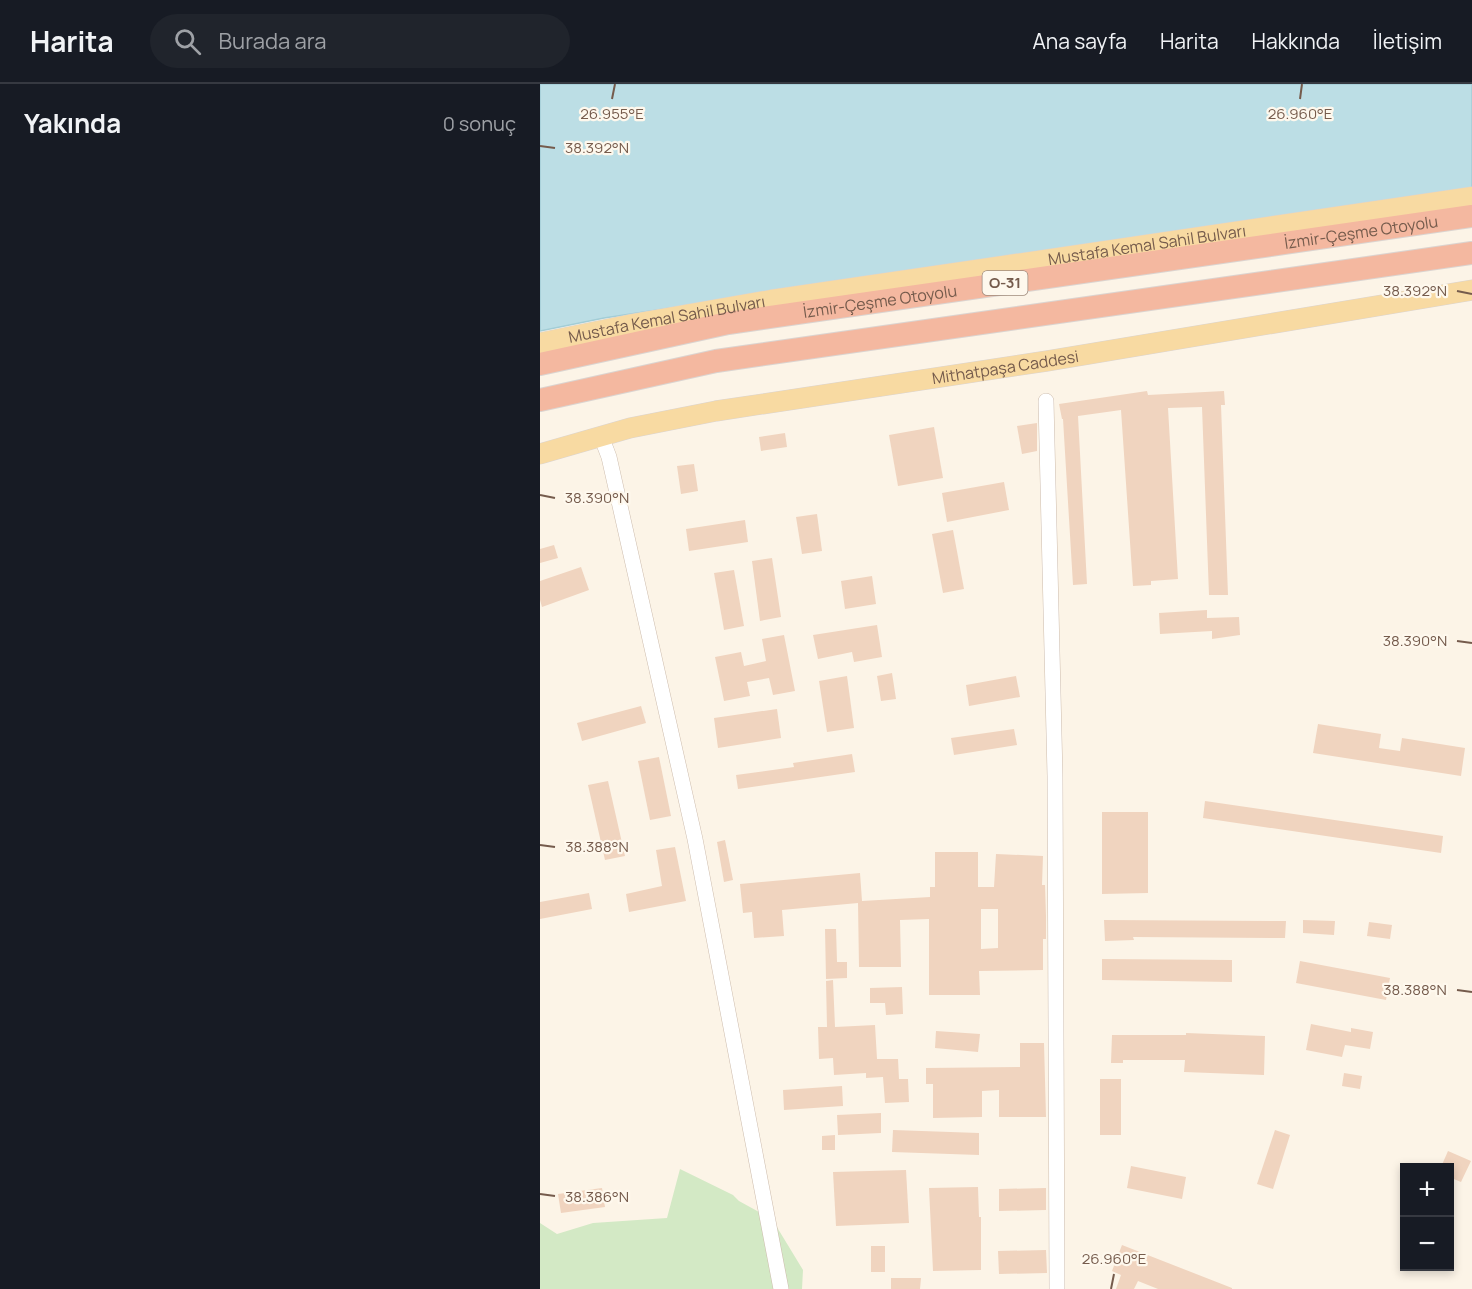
<!DOCTYPE html>
<html lang="tr">
<head>
<meta charset="utf-8">
<style>
	:root { --surface:#171b24; --page:#20242c; --text:#f1f3f6; --muted:#9ea1a6; --line:#363941 }
	body { margin:0; font-family:Manrope,sans-serif; background:var(--page); color:var(--text) }
	.controls { position:absolute; right:18px; bottom:18px; display:grid; overflow:hidden; border-radius:0px; box-shadow:0 3px 9px #0003 }
	.controls button { width:54px; height:54px; display:grid; place-items:center; padding:0; border:0; border-bottom:2px solid var(--line); background:var(--surface); color:var(--text); font:30px sans-serif }
	.list { margin:0; padding:0; list-style:none }
	h2 { display:flex; justify-content:space-between; align-items:center; height:78px; margin:0; padding:0 24px; font-size:26px }
	h2 small { font-size:20px; font-weight:400; color:var(--muted) }
	.icon { flex:none; width:33px; height:33px; fill:none; stroke:currentColor; stroke-width:2; stroke-linecap:round; stroke-linejoin:round }
	.map { position:relative; flex:none; width:932px; height:1205px; overflow:hidden }
	header { display:flex; align-items:center; gap:36px; box-sizing:border-box; height:84px; padding:0 30px; background:var(--surface); border-bottom:2px solid var(--line) }
	header strong { font-size:28px }
	nav { display:flex; gap:33px; margin-inline-start:auto; font-size:21px }
	.search { width:420px; height:54px; background:var(--page); display:flex; align-items:center; gap:15px; box-sizing:border-box; padding:0 21px; border-radius:33px; color:var(--muted); font-size:22px }
	main { display:flex }
	aside { flex:1; background:var(--surface) }
	.map>svg:first-child { display:block }
	.green { fill:#d3e9c5 }
	.water { fill:#bcdee5; stroke:#a2cdd6; stroke-width:1.5 }
	.building { fill:#f0d4bf; fill-rule:evenodd }
	.lines { fill:none; stroke-linecap:round; stroke-linejoin:round }
	.minor-casing { stroke:#cdbcad; stroke-width:16 }
	.major-casing { stroke:#dbd4d0; stroke-width:21 }
	.highway-casing { stroke:#dbd4d0; stroke-width:24 }
	.minor { stroke:#fff; stroke-width:15 }
	.major { stroke:#f8daa2; stroke-width:20 }
	.highway { stroke:#f4b8a0; stroke-width:22 }
	.ticks { fill:none; stroke:#755b4c; stroke-width:2 }
	.labels { text-anchor:middle; stroke-width:4.5; stroke-linejoin:round; paint-order:stroke }
	.shield { fill:#fef8ed; stroke:#9e8a7c; stroke-width:1.5 }
	.shield-label { font-size:15px; font-weight:bold; fill:#755b4c }
	.street-label { font-size:16px; fill:#755b4c; stroke:#fef8ed }
	.ticks-label { font-size:15px; text-anchor:middle; fill:#755b4c; stroke:#fef8ed; stroke-width:4.5; stroke-linejoin:round; paint-order:stroke }
</style>
</head>
<body>
<header>
<strong>Harita</strong>
<div class="search"><svg class="icon" aria-label="search" viewBox="0 0 24 24"><circle cx="10" cy="10" r="6"/><path d="M15 15l6 6"/></svg>Burada ara</div>
<nav><a>Ana sayfa</a><a>Harita</a><a>Hakkında</a><a>İletişim</a></nav>
</header>
<main>
<aside>
<h2>Yakında<small>0 sonuç</small></h2>
<ul class="list">
</ul>
</aside>
<div class="map">
<svg width="932" height="1205" viewBox="0 0 932 1205">
	<rect width="100%" height="100%" fill="#fcf4e7"/>
	<!-- green -->
	<path class="green" d="M 140,1085 L 193,1111 L 199,1117 L 232,1135 L 263,1186 L 262,1205 L 0,1205 L 0,1139 L 17,1150 L 53,1139 L 127,1134 Z"/>
	<!-- water -->
	<path class="water" d="M 0,0 L 932,0 L 932,104 L 64,234 L 0,247 Z"/>
	<!-- building -->
	<g class="building">
		<path d="M 607,307 L 608,311 L 684,307 L 685,321 L 681,321 L 688,511 L 669,511 L 662,323 L 628,324 L 638,495 L 611,497 L 611,501 L 593,502 L 581,326 L 538,332 L 547,500 L 533,501 L 523,335 L 522,335 L 519,320 Z"/>
		<path d="M 497,339 L 497,367 L 482,370 L 477,342 Z"/>
		<path d="M 394,343 L 403,394 L 358,402 L 349,351 Z"/>
		<path d="M 245,349 L 247,363 L 221,367 L 219,353 Z"/>
		<path d="M 154,380 L 158,407 L 141,410 L 137,382 Z"/>
		<path d="M 464,398 L 469,426 L 407,438 L 402,409 Z"/>
		<path d="M 277,430 L 282,467 L 262,470 L 256,433 Z"/>
		<path d="M 205,436 L 208,458 L 149,467 L 146,445 Z"/>
		<path d="M 413,446 L 424,505 L 403,509 L 392,450 Z"/>
		<path d="M 14,461 L 18,474 L 0,479 L 0,465 Z"/>
		<path d="M 232,474 L 241,533 L 220,537 L 212,477 Z"/>
		<path d="M 41,483 L 49,506 L 2,523 L 0,516 L 0,497 Z"/>
		<path d="M 194,486 L 204,542 L 184,546 L 174,489 Z"/>
		<path d="M 332,492 L 336,520 L 305,525 L 301,497 Z"/>
		<path d="M 667,526 L 667,534 L 699,533 L 700,551 L 672,555 L 672,547 L 620,550 L 619,529 Z"/>
		<path d="M 337,541 L 342,573 L 314,578 L 312,568 L 278,575 L 273,551 Z"/>
		<path d="M 244,551 L 255,607 L 233,611 L 229,594 L 207,598 L 210,612 L 184,617 L 175,573 L 201,568 L 204,582 L 226,577 L 222,555 Z"/>
		<path d="M 352,589 L 356,615 L 341,617 L 337,592 Z"/>
		<path d="M 307,592 L 314,644 L 287,648 L 279,597 Z"/>
		<path d="M 476,592 L 480,613 L 429,622 L 426,601 Z"/>
		<path d="M 101,622 L 106,639 L 42,657 L 37,639 Z"/>
		<path d="M 237,625 L 241,654 L 178,664 L 174,634 Z"/>
		<path d="M 778,640 L 841,650 L 839,664 L 860,667 L 862,654 L 925,664 L 921,692 L 773,669 Z"/>
		<path d="M 474,645 L 477,661 L 414,671 L 411,654 Z"/>
		<path d="M 312,670 L 315,688 L 198,705 L 196,691 L 254,683 L 253,679 Z"/>
		<path d="M 119,673 L 131,732 L 110,736 L 98,677 Z"/>
		<path d="M 68,697 L 85,772 L 65,776 L 48,701 Z"/>
		<path d="M 665,717 L 903,752 L 901,769 L 663,734 Z"/>
		<path d="M 562,728 L 608,728 L 608,809 L 562,810 Z"/>
		<path d="M 185,756 L 193,796 L 184,798 L 177,758 Z"/>
		<path d="M 135,763 L 146,817 L 89,828 L 86,810 L 122,802 L 116,766 Z"/>
		<path d="M 395,768 L 438,768 L 438,803 L 454,803 L 456,770 L 503,772 L 502,801 L 505,801 L 506,832 L 506,855 L 503,855 L 503,886 L 439,887 L 440,911 L 389,911 L 389,835 L 360,836 L 361,883 L 319,883 L 318,819 L 242,826 L 244,852 L 214,854 L 212,828 L 203,829 L 200,800 L 320,789 L 322,817 L 390,813 L 390,803 L 395,803 ZM 441,825 L 458,825 L 458,864 L 441,865 Z"/>
		<path d="M 49,809 L 52,825 L 0,835 L 0,818 Z"/>
		<path d="M 564,836 L 746,837 L 745,854 L 593,853 L 594,856 L 565,857 Z"/>
		<path d="M 763,836 L 795,837 L 794,851 L 763,849 Z"/>
		<path d="M 829,838 L 852,841 L 850,855 L 827,852 Z"/>
		<path d="M 285,845 L 296,845 L 297,878 L 307,878 L 307,894 L 286,895 Z"/>
		<path d="M 562,875 L 692,876 L 692,898 L 562,896 Z"/>
		<path d="M 760,877 L 850,894 L 846,916 L 756,899 Z"/>
		<path d="M 293,896 L 295,943 L 335,941 L 337,975 L 358,975 L 359,995 L 368,995 L 369,1018 L 345,1019 L 343,993 L 326,994 L 326,989 L 294,991 L 293,974 L 279,975 L 278,943 L 287,943 L 286,897 Z"/>
		<path d="M 362,903 L 363,930 L 346,931 L 345,919 L 330,919 L 330,904 Z"/>
		<path d="M 771,940 L 811,948 L 811,944 L 833,948 L 830,965 L 805,961 L 802,973 L 766,966 Z"/>
		<path d="M 396,947 L 440,950 L 438,968 L 395,964 Z"/>
		<path d="M 646,949 L 725,952 L 724,991 L 644,988 L 645,976 L 583,976 L 583,979 L 571,979 L 572,951 L 646,951 Z"/>
		<path d="M 480,959 L 504,959 L 506,1033 L 459,1033 L 459,1006 L 442,1007 L 442,1033 L 393,1034 L 393,1000 L 386,1000 L 386,984 L 480,983 Z"/>
		<path d="M 804,989 L 822,992 L 820,1005 L 802,1002 Z"/>
		<rect x="560" y="995" width="21" height="56"/>
		<path d="M 302,1002 L 303,1022 L 244,1026 L 243,1006 Z"/>
		<path d="M 341,1029 L 341,1049 L 298,1051 L 297,1031 Z"/>
		<path d="M 353,1046 L 439,1049 L 439,1071 L 352,1068 Z"/>
		<path d="M 735,1046 L 750,1051 L 733,1105 L 717,1100 Z"/>
		<path d="M 295,1051 L 295,1066 L 282,1066 L 282,1052 Z"/>
		<path d="M 908,1067 L 931,1077 L 921,1098 L 909,1093 L 909,1083 L 901,1083 Z"/>
		<path d="M 591,1082 L 646,1093 L 642,1115 L 587,1104 Z"/>
		<path d="M 366,1086 L 369,1139 L 296,1142 L 293,1088 Z"/>
		<path d="M 438,1103 L 439,1133 L 441,1133 L 441,1186 L 393,1187 L 389,1104 Z"/>
		<path d="M 62,1104 L 65,1123 L 21,1129 L 18,1110 Z"/>
		<path d="M 506,1104 L 506,1126 L 459,1127 L 459,1105 Z"/>
		<path d="M 582,1161 L 692,1204 L 692,1205 L 618,1205 L 598,1197 L 594,1205 L 576,1205 L 581,1191 L 572,1187 Z"/>
		<rect x="331" y="1162" width="14" height="26"/>
		<path d="M 506,1166 L 507,1189 L 459,1190 L 458,1167 Z"/>
		<path d="M 351,1194 L 381,1194 L 380,1205 L 351,1205 Z"/>
	</g>
	<g class="lines">
		<!-- minor casing -->
		<g class="minor-casing">
			<g id="minor">
				<path d="M 506,317 L 515,692 L 517,1205"/>
				<path d="M 61,352 L 69,373 L 155,755 L 241,1205"/>
			</g>
		</g>
		<!-- major casing -->
		<g class="major-casing">
			<g id="major">
				<path id="s1" d="M 0,259 L 93,240 L 231,216 L 932,113"/>
				<path id="s2" d="M 0,370 L 90,344 L 176,327 L 507,277 L 932,206"/>
			</g>
		</g>
		<!-- highway casing -->
		<g class="highway-casing">
			<g id="highway">
				<path id="s3" d="M 0,280 L 188,239 L 932,132"/>
				<path d="M 0,316 L 176,277 L 932,169"/>
			</g>
		</g>
		<!-- minor -->
		<use href="#minor" class="minor"/>
		<!-- major -->
		<use href="#major" class="major"/>
		<!-- highway -->
		<use href="#highway" class="highway"/>
	</g>
	<!-- ticks -->
	<path class="ticks" d="M 72,15 L 75,0M 760,15 L 762,0M 0,62 L 15,64M 917,207 L 932,210M 0,411 L 15,414M 917,557 L 932,559M 0,761 L 15,763M 917,906 L 932,908M 0,1110 L 15,1112M 571,1205 L 574,1190"/>
	<g class="labels">
		<!-- shield labels -->
		<rect class="shield" x="442.5" y="187" width="45" height="24" rx="4.5"/>
		<g class="shield-label">
			<text x="465" y="204">O-31</text>
		</g>
		<!-- street labels -->
		<g class="street-label">
			<text dy="6" stroke="none"><textPath href="#s3" startOffset="832">İzmir-Çeşme Otoyolu</textPath></text>
			<text dy="6" stroke="none"><textPath href="#s1" startOffset="615">Mustafa Kemal Sahil Bulvarı</textPath></text>
			<text dy="6" stroke="none"><textPath href="#s3" startOffset="346">İzmir-Çeşme Otoyolu</textPath></text>
			<text dy="6" stroke="none"><textPath href="#s1" startOffset="129">Mustafa Kemal Sahil Bulvarı</textPath></text>
			<text dy="6" stroke="none"><textPath href="#s2" startOffset="474">Mithatpaşa Caddesi</textPath></text>
		</g>
	</g>
	<g class="ticks-label">
		<text x="72" y="35">26.955°E</text>
		<text x="760" y="35">26.960°E</text>
		<text x="57" y="69">38.392°N</text>
		<text x="875" y="212">38.392°N</text>
		<text x="57" y="419">38.390°N</text>
		<text x="875" y="562">38.390°N</text>
		<text x="57" y="768">38.388°N</text>
		<text x="875" y="911">38.388°N</text>
		<text x="57" y="1118">38.386°N</text>
		<text x="574" y="1180">26.960°E</text>
	</g>
</svg>
<div class="controls">
<button>+</button>
<button>−</button>
</div>
</div>
</main>
</body>
</html>
